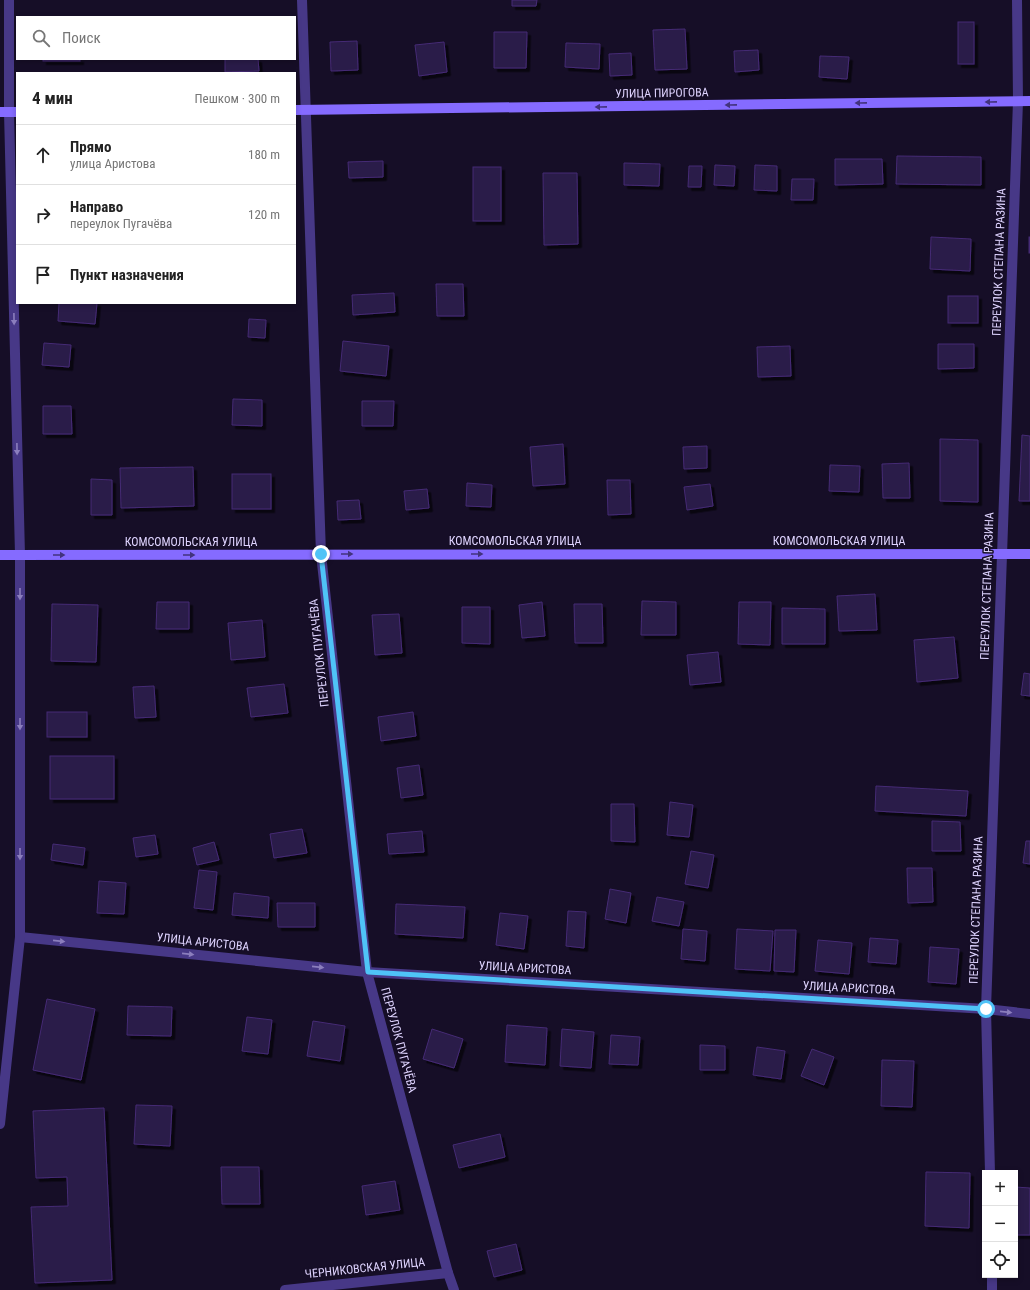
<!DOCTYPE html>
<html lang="ru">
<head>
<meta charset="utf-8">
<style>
	:root { --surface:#fff; --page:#f2f2f2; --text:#222; --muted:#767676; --line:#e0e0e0 }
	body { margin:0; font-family:"Roboto Condensed",sans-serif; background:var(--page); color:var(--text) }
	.controls { position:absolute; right:12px; bottom:12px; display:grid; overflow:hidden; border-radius:0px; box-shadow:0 2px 6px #0003 }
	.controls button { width:36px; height:36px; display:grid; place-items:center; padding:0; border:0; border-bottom:1px solid var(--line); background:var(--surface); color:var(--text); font:20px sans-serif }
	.stop { position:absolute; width:12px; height:12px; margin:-9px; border:3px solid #4fc3f7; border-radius:50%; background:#fff }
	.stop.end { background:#4fc3f7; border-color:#fff; box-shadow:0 1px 4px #0008 }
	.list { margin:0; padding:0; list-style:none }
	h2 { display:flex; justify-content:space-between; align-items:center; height:52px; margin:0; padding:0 16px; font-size:17px }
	h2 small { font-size:13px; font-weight:400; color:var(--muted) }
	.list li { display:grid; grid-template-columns:26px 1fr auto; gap:12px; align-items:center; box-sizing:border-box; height:60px; padding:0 16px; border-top:1px solid var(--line) }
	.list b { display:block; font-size:15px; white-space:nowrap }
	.list p { margin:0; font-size:13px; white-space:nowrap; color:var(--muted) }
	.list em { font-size:13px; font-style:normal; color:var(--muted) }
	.icon { flex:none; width:22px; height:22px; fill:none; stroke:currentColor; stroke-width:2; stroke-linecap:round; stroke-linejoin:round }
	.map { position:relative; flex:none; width:1030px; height:1290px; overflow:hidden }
	.search { position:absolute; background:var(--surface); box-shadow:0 2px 6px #0003; left:16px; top:16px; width:280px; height:44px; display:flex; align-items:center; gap:10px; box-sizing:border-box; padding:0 14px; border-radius:0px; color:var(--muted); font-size:15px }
	.panel { position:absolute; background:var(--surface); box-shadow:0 2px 6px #0003; left:16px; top:72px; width:280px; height:232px; border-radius:0px }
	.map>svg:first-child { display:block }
	.building { fill:#2a1a48; stroke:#452b75; filter:url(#shadow) }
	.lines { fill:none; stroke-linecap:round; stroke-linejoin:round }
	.minor { stroke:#473887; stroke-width:10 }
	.tertiary { stroke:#473887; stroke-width:10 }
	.secondary { stroke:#856bff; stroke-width:10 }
	.oneway { fill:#42337d }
	.oneway2 { fill:#8b7ebd }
	.route { stroke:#4fc3f7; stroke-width:5 }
	.labels { text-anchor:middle; stroke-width:3; stroke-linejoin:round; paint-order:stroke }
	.street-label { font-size:12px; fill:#dfd4ff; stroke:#160e27 }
</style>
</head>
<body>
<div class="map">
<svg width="1030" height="1290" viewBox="0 0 1030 1290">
	<defs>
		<filter id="shadow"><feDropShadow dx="3.5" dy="3.5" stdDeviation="0" flood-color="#0009"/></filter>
	</defs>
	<rect width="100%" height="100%" fill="#160e27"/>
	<!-- building -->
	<g class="building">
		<path d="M 512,0 L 537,0 L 536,6 L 512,6 Z"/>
		<rect x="958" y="22" width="16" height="42"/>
		<path d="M 685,29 L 687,69 L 655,70 L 653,30 Z"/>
		<path d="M 494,32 L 527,32 L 526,68 L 494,68 Z"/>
		<path d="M 357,41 L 358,70 L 331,71 L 330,42 Z"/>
		<path d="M 444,42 L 447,72 L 419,76 L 415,45 Z"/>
		<path d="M 566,43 L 600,44 L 599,69 L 565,67 Z"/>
		<path d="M 758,50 L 759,70 L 735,72 L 734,51 Z"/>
		<path d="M 631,53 L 632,75 L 610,76 L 609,54 Z"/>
		<path d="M 820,56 L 849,57 L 847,79 L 819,77 Z"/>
		<rect x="43" y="59" width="37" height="2"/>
		<path d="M 225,59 L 258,59 L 259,71 L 225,72 Z"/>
		<path d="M 897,156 L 981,157 L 981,185 L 896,184 Z"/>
		<path d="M 835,159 L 882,159 L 883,184 L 835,185 Z"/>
		<path d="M 383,161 L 383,177 L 349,178 L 348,162 Z"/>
		<path d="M 624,163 L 660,164 L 659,186 L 624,185 Z"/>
		<path d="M 715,165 L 735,166 L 734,186 L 714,185 Z"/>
		<path d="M 755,165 L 777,166 L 777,191 L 754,190 Z"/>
		<path d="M 689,166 L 702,166 L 701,187 L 688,187 Z"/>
		<rect x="473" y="167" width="28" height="54"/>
		<path d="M 543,173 L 577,173 L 578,244 L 544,245 Z"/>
		<path d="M 792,179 L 814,179 L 813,200 L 791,200 Z"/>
		<path d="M 931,237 L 971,239 L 970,271 L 930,269 Z"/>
		<rect x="1029" y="237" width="1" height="16"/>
		<path d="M 436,284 L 463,284 L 464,316 L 437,316 Z"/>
		<path d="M 394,293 L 395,312 L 353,315 L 352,295 Z"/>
		<rect x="948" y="296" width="30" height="27"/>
		<path d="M 59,303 L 97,303 L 95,324 L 58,321 Z"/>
		<path d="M 249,319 L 266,320 L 265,338 L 248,337 Z"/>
		<path d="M 343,341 L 389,346 L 386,376 L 340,371 Z"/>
		<path d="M 44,343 L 71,345 L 69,367 L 42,365 Z"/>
		<path d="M 938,344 L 974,344 L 974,368 L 938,369 Z"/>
		<path d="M 790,346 L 791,376 L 758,377 L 757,347 Z"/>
		<path d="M 233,399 L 262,400 L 262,426 L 232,425 Z"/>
		<path d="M 362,401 L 394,401 L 393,426 L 362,426 Z"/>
		<path d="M 43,406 L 71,406 L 72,434 L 43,434 Z"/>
		<path d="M 1022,435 L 1030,436 L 1030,501 L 1019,501 Z"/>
		<path d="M 940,439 L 978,440 L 978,502 L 940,501 Z"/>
		<path d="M 563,444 L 565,484 L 533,486 L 530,447 Z"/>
		<path d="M 707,446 L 707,468 L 684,469 L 683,447 Z"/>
		<path d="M 909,463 L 910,498 L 883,498 L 882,464 Z"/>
		<path d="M 830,465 L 860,466 L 859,492 L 829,491 Z"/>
		<path d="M 193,467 L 194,506 L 121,508 L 120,468 Z"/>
		<rect x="232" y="474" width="39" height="35"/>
		<path d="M 91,479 L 112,480 L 112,515 L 91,515 Z"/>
		<path d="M 607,480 L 630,480 L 631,514 L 608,515 Z"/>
		<path d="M 467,483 L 492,485 L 491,507 L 466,506 Z"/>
		<path d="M 710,484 L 713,506 L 687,510 L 684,487 Z"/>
		<path d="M 427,489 L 429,508 L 406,510 L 404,491 Z"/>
		<path d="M 359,500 L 361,519 L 338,520 L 337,501 Z"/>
		<path d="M 875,594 L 877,630 L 839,631 L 837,596 Z"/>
		<path d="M 642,601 L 676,602 L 676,635 L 641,635 Z"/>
		<path d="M 157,602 L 189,602 L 189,629 L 156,629 Z"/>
		<path d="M 542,602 L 545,636 L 522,638 L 519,605 Z"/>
		<path d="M 739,602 L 771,602 L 770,645 L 738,644 Z"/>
		<path d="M 52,604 L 98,605 L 96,662 L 51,661 Z"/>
		<path d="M 574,604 L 602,604 L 603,643 L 575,643 Z"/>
		<path d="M 462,607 L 490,607 L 490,644 L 462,643 Z"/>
		<path d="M 782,608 L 825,609 L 825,644 L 782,644 Z"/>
		<path d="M 399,614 L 402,653 L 375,655 L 372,615 Z"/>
		<path d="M 262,620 L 265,657 L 231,660 L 228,623 Z"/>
		<path d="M 954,637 L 958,678 L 917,682 L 914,640 Z"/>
		<path d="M 718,652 L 721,682 L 690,685 L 687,655 Z"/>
		<path d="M 1024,673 L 1030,674 L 1030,696 L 1021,695 Z"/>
		<path d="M 284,684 L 288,713 L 251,717 L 247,688 Z"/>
		<path d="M 154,686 L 156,717 L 135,718 L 133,687 Z"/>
		<rect x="47" y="712" width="40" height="25"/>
		<path d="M 413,712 L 416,736 L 381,741 L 378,717 Z"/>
		<rect x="50" y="756" width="64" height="43"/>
		<path d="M 419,765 L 423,795 L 401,798 L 397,768 Z"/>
		<path d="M 876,786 L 968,791 L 966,816 L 875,811 Z"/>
		<path d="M 670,802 L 693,805 L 689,837 L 667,835 Z"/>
		<path d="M 611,804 L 634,804 L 635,842 L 611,841 Z"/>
		<path d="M 932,821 L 960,822 L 961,851 L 932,851 Z"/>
		<path d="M 302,829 L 307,853 L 274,858 L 270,834 Z"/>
		<path d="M 422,831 L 424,852 L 389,854 L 387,834 Z"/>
		<path d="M 155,835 L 158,854 L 136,857 L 133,838 Z"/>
		<path d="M 1026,841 L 1030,841 L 1030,864 L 1023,863 Z"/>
		<path d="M 214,842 L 219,860 L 197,865 L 193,848 Z"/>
		<path d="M 53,844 L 85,848 L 83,865 L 51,860 Z"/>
		<path d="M 691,851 L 714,855 L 708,888 L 685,884 Z"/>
		<path d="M 907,868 L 932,868 L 933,902 L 908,903 Z"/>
		<path d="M 199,870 L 217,872 L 213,910 L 194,908 Z"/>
		<path d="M 99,881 L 126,883 L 124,914 L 97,913 Z"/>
		<path d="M 610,889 L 631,893 L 626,923 L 605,919 Z"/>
		<path d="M 234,893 L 269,897 L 268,918 L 232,915 Z"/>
		<path d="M 657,897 L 684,902 L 679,926 L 652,921 Z"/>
		<path d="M 277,903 L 315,903 L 315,927 L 278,927 Z"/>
		<path d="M 396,904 L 465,907 L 463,938 L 395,934 Z"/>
		<path d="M 568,911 L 586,912 L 584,948 L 566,946 Z"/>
		<path d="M 500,913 L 528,916 L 524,949 L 496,945 Z"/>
		<path d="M 683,929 L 707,931 L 705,961 L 681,959 Z"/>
		<path d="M 737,929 L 773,931 L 770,971 L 735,969 Z"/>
		<path d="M 775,930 L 796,930 L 794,972 L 774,971 Z"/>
		<path d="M 870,938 L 898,940 L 896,964 L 868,962 Z"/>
		<path d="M 818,940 L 852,943 L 849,974 L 815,971 Z"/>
		<path d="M 930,947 L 959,949 L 956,984 L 928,982 Z"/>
		<path d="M 47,999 L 95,1009 L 81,1080 L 33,1070 Z"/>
		<path d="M 128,1006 L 172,1007 L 171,1036 L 127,1035 Z"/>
		<path d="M 247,1017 L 272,1020 L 268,1054 L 242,1051 Z"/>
		<path d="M 313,1021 L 345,1026 L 340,1061 L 307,1056 Z"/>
		<path d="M 507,1025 L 547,1028 L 545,1065 L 505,1062 Z"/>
		<path d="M 432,1029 L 463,1039 L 454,1068 L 423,1059 Z"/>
		<path d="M 562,1029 L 594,1032 L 591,1068 L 560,1066 Z"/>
		<path d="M 611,1035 L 640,1037 L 638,1065 L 609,1064 Z"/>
		<path d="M 700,1045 L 725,1046 L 725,1070 L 700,1070 Z"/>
		<path d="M 757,1047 L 785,1051 L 781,1079 L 753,1075 Z"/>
		<path d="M 812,1049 L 834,1057 L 824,1085 L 801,1076 Z"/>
		<path d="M 882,1060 L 914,1061 L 912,1107 L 881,1106 Z"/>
		<path d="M 136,1105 L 172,1106 L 170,1146 L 134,1144 Z"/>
		<path d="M 104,1108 L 112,1280 L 35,1283 L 31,1207 L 68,1206 L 67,1177 L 36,1178 L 33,1111 Z"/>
		<path d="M 500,1134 L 505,1157 L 459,1168 L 453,1145 Z"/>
		<path d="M 221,1167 L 259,1167 L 260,1204 L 222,1204 Z"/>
		<path d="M 926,1172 L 970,1173 L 969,1228 L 925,1226 Z"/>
		<path d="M 395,1181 L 400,1210 L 366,1215 L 362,1186 Z"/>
		<path d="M 1015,1187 L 1030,1188 L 1030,1235 L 1015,1235 Z"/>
		<path d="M 516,1244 L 522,1270 L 494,1277 L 487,1251 Z"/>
	</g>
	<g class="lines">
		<!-- minor -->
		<g class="minor">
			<path d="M 302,0 L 321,554 L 367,972 L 448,1273 L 454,1290"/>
			<path d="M 9,112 L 9,0"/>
			<path d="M 990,1173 L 986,1009 L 1018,101 L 1017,0"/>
			<path d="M 992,1275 L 992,1290"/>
			<path d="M 285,1290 L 448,1273"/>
		</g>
		<!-- tertiary -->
		<g class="tertiary">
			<path d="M 20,937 L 367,972 L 986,1009 L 1030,1014"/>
			<path d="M 0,1124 L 20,937 L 20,555 L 9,112"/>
		</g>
		<!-- secondary -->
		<g class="secondary">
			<path d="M 295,110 L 1030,101"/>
			<path d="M 0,112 L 17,112"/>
			<path d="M 0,555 L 1030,554"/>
		</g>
	</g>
	<!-- one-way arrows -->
	<defs><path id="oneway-solid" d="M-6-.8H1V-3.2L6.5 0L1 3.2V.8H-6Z"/></defs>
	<g class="oneway">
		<use href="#oneway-solid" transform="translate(991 102) rotate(179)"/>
		<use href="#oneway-solid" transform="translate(861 103) rotate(179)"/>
		<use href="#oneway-solid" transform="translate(731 105) rotate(179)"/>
		<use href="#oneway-solid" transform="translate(601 107) rotate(179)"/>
		<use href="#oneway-solid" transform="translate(347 554)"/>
		<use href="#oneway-solid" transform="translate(477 554)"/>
		<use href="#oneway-solid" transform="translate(59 555)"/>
		<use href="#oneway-solid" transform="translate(189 555)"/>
	</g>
	<g class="oneway2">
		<use href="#oneway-solid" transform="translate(14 319) rotate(89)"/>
		<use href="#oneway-solid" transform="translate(17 449) rotate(89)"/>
		<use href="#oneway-solid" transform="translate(20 594) rotate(90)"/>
		<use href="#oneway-solid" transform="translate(20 724) rotate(90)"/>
		<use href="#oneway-solid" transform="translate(20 854) rotate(90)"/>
		<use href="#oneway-solid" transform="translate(59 941) rotate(6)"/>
		<use href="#oneway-solid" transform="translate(188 954) rotate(6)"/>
		<use href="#oneway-solid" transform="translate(318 967) rotate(6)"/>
		<use href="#oneway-solid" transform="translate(1006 1012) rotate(6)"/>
	</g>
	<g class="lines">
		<!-- route -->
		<path class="route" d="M 321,554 L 368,972 L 986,1009"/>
	</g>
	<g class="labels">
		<!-- street labels -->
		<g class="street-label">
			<text transform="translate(662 93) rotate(-1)" y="4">УЛИЦА ПИРОГОВА</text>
			<text transform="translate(999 262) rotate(-88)" y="4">ПЕРЕУЛОК СТЕПАНА РАЗИНА</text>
			<text x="515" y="545">КОМСОМОЛЬСКАЯ УЛИЦА</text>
			<text x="839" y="545">КОМСОМОЛЬСКАЯ УЛИЦА</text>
			<text x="191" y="546">КОМСОМОЛЬСКАЯ УЛИЦА</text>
			<text transform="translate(987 586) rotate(-88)" y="4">ПЕРЕУЛОК СТЕПАНА РАЗИНА</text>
			<text transform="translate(319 653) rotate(-96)" y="4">ПЕРЕУЛОК ПУГАЧЁВА</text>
			<text transform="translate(976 910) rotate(-88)" y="4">ПЕРЕУЛОК СТЕПАНА РАЗИНА</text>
			<text transform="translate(203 942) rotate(6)" y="4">УЛИЦА АРИСТОВА</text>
			<text transform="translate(525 968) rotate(3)" y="4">УЛИЦА АРИСТОВА</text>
			<text transform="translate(849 988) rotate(3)" y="4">УЛИЦА АРИСТОВА</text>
			<text transform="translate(399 1040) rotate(75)" y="4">ПЕРЕУЛОК ПУГАЧЁВА</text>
			<text transform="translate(365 1268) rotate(-6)" y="4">ЧЕРНИКОВСКАЯ УЛИЦА</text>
		</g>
	</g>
</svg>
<div class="controls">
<button>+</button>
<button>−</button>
<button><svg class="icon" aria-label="locate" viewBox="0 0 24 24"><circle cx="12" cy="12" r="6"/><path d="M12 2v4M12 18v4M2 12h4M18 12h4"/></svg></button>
</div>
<div class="stop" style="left:986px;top:1009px"></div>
<div class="stop end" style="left:321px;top:554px"></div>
<div class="search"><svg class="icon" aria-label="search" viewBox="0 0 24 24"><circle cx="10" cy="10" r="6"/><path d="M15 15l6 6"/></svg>Поиск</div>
<section class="panel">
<h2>4 мин<small>Пешком · 300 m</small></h2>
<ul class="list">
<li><svg class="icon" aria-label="ahead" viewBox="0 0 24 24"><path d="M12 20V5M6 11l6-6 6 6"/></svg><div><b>Прямо</b><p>улица Аристова</p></div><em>180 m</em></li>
<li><svg class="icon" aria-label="right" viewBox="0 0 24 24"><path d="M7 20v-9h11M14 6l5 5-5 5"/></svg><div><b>Направо</b><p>переулок Пугачёва</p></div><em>120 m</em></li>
<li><svg class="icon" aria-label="arrive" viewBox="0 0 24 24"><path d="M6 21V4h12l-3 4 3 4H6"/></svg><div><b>Пункт назначения</b></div></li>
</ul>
</section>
</div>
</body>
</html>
